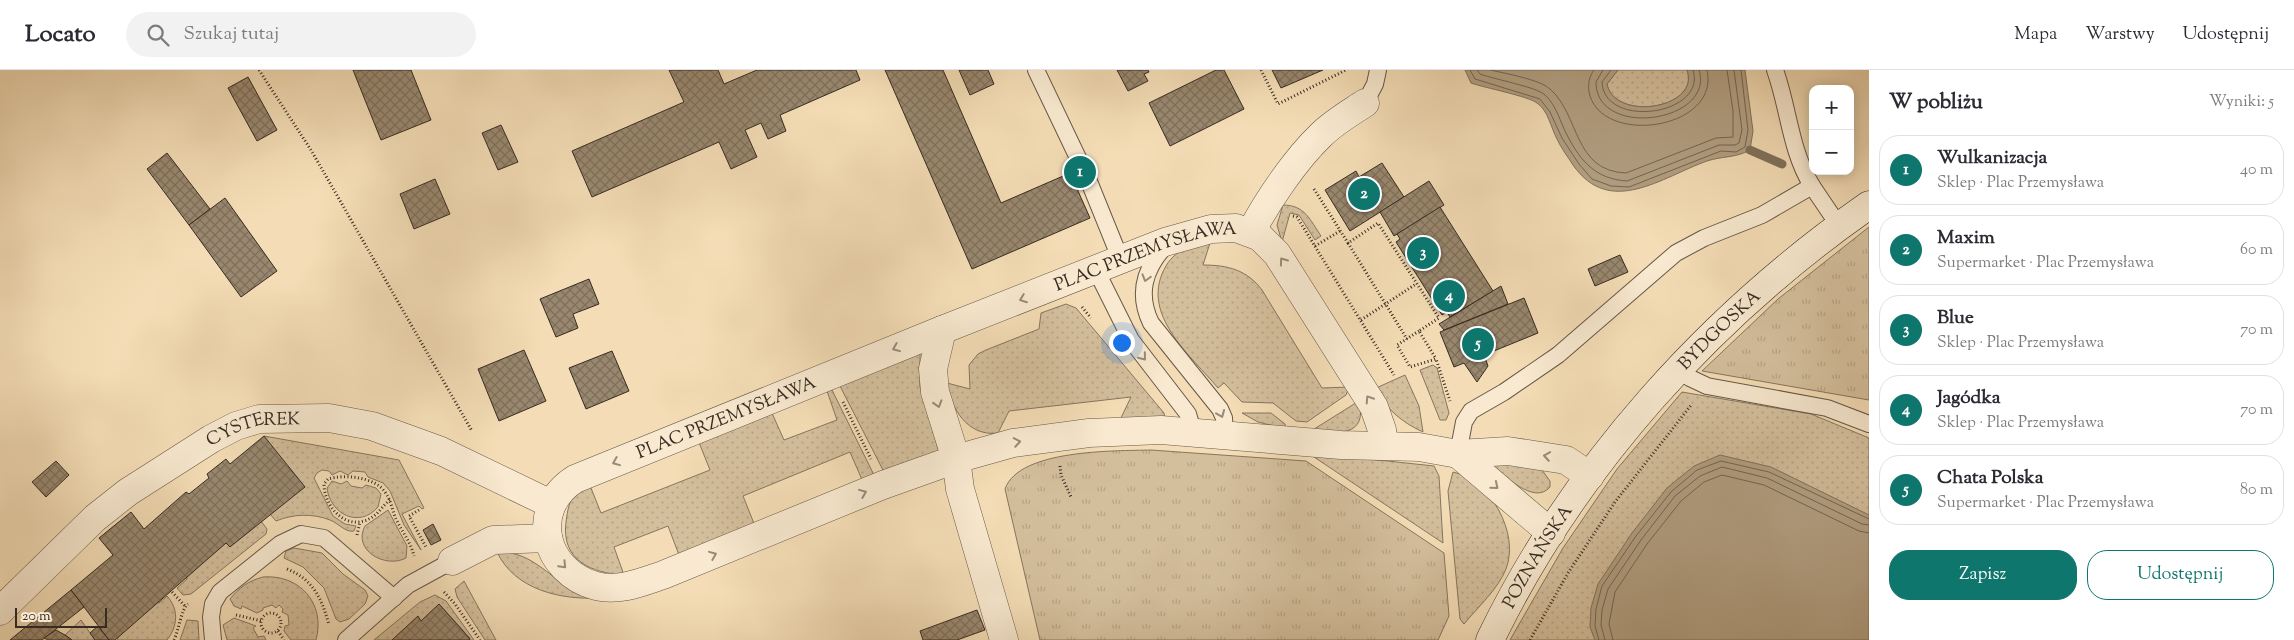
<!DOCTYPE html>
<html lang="pl">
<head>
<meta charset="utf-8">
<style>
	:root { --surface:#fff; --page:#f2f2f3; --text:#2b2b33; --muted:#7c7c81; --line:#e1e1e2; --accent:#0f766e }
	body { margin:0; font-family:"Sorts Mill Goudy",serif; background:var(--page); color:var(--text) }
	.controls { position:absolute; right:15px; top:15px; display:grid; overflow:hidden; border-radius:10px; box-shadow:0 2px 12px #0003 }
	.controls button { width:45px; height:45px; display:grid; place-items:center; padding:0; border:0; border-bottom:1px solid var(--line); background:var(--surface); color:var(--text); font:25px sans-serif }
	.scale { position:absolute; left:15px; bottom:12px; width:92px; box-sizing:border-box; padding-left:5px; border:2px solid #362c23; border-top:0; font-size:14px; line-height:18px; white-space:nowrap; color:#362c23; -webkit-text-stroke:4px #f8e9d0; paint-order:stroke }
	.you { position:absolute; left:1121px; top:272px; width:18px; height:18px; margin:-12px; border:4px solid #fff; border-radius:50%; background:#1a73e8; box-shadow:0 0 0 8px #1a73e833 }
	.badge { display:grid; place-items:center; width:32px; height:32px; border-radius:50%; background:var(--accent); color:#fff; font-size:16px; font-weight:700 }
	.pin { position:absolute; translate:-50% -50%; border:2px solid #fff; box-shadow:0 1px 5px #0006 }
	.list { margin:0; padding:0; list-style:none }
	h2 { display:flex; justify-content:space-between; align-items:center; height:65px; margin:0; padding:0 20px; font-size:21px }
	h2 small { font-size:16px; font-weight:400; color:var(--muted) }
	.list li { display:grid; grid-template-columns:32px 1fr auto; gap:15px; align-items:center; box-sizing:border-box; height:70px; margin:0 10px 10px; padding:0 10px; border:1px solid var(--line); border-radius:20px }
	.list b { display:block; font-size:19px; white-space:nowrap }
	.list p { margin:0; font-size:16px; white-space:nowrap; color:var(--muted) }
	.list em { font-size:16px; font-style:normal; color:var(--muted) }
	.actions { display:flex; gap:10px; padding:15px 20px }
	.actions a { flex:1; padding:11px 0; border:1px solid var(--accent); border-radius:20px; text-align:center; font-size:18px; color:var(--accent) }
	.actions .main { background:var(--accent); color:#fff }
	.icon { flex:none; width:28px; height:28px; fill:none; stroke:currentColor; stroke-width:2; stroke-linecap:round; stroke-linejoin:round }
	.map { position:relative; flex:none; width:1869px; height:570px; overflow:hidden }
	header { display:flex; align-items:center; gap:30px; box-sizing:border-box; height:70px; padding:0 25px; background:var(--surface); border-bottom:1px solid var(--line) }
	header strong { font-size:24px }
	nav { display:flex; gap:28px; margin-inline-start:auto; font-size:18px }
	.search { width:350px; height:45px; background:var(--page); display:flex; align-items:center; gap:12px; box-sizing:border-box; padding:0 18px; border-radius:28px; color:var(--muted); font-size:19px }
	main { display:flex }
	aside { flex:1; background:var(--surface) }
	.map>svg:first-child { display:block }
	.grass { fill:url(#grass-dots); stroke:#857660 }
	.park { fill:url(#park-tufts); stroke:#857660 }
	.water { fill:#b3a184; stroke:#81725d }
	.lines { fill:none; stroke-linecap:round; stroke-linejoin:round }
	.shore { stroke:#746654; stroke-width:1 }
	.stream { stroke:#81725d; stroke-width:9 }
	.building { fill:url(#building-cross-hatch); stroke:#362c23 }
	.lane-casing { stroke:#665848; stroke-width:18 }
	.street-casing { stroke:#665848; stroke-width:29 }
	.secondary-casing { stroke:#362c23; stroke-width:29 }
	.path { stroke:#362c23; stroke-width:3; stroke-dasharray:1 2.5; stroke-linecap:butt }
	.lane { stroke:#f8e9d0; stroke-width:16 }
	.street { stroke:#f8e9d0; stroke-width:28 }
	.secondary { stroke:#f8e9d0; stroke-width:28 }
	.oneway { stroke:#978a7a }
	.labels { text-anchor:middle; stroke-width:4.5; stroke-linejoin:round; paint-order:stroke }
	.street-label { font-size:18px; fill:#362c23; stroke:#f8e9d0 }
</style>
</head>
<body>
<header>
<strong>Locato</strong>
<div class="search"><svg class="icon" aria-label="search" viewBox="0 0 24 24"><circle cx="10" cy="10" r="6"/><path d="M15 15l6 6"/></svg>Szukaj tutaj</div>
<nav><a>Mapa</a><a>Warstwy</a><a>Udostępnij</a></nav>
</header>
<main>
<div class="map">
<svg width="1869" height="570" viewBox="0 0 1869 570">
	<defs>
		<pattern id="grass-dots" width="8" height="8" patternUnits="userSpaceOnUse" patternTransform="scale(1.25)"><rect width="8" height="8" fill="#d4bf9d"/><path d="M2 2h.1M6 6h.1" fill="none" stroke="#b7a487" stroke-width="1.8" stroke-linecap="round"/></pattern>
		<pattern id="park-tufts" width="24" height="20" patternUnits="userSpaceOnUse" patternTransform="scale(1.25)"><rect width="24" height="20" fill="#d4bf9d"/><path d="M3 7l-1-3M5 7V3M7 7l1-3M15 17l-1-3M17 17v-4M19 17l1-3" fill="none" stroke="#b7a487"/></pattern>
		<pattern id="building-cross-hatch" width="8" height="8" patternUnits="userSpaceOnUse" patternTransform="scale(1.25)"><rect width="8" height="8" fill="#99886f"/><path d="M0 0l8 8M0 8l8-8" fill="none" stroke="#7e6f5b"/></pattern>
	</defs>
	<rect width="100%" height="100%" fill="#f4ddb6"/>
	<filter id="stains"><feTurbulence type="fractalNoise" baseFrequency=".004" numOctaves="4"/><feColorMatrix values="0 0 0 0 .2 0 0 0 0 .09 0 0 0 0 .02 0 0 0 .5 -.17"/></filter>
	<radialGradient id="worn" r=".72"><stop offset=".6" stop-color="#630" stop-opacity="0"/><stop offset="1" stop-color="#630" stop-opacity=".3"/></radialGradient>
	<!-- grass -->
	<g class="grass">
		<path d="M 1618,0 L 1687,0 C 1701,39 1614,52 1607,14 Z"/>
		<path d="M 1283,135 C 1305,135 1310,150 1321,166 L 1315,170 L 1299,145 L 1290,143 L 1282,172 L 1277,155 Z"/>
		<path d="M 1210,173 L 1203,195 C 1228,195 1247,200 1262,220 L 1322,318 L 1349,317 L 1346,325 L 1307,352 L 1296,351 L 1273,333 L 1242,332 L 1224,313 L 1218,318 C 1192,287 1144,248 1162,204 C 1172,180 1187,177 1210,173 Z"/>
		<path d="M 1066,234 L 1076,238 L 1164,343 L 1165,350 L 1120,350 L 1131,327 L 1009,341 L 998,363 C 968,367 951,339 947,313 L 970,319 L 969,295 L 978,284 L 986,280 L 1039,259 L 1041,243 Z"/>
		<path d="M 920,281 L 920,317 L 939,382 L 885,404 L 840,316 Z"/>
		<path d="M 1433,295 L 1437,298 L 1449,343 L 1446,350 L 1440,350 L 1420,300 Z"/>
		<path d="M 1405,305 L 1419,336 L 1423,362 C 1401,352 1387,339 1374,319 Z"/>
		<path d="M 832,320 L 875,407 L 863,412 L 850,382 L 743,426 L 755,456 L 679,485 L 668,456 L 614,477 L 624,505 C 592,503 561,491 566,452 C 567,445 568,435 572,429 C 576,423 584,418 589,413 L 601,443 L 710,400 L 698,370 L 771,341 L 784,370 L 837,350 L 827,321 Z"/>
		<path d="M 1682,322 L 1811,344 L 1869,368 L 1869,570 L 1510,570 L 1563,478 L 1617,399 Z"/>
		<path d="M 1359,331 C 1368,368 1336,363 1311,361 Z"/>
		<path d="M 1242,343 L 1271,343 L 1285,354 L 1286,359 L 1258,352 Z"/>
		<path d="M 264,366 L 399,390 L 424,438 L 422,439 L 419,436 L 402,444 L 421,480 L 404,455 L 390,421 L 383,413 L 368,407 L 365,402 L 353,401 L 348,405 L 340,401 L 332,405 L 329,401 L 322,400 L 317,403 L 314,408 L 333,446 L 345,454 L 356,456 L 354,461 C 346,463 338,453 330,450 C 312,443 293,444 276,451 L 270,444 Z"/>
		<path d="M 1313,383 L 1434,396 L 1439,406 L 1443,473 L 1314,387 Z"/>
		<path d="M 1488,390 L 1542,400 L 1550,411 L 1550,417 C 1534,436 1504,404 1490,395 Z"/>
		<path d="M 1453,402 C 1490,410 1520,463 1506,499 C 1498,519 1478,537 1464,554 L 1460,549 L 1448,421 Z"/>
		<path d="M 332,411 L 341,414 L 347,411 L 351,416 L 362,418 L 366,415 L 376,418 L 381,424 L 378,437 C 359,459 330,444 327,418 Z"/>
		<path d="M 388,440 L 407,476 L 406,488 C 385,499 352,480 365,456 Z"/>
		<path d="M 261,451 L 267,459 L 266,464 L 191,524 L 183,525 L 177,518 L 187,509 L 186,507 L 226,473 Z"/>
		<path d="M 294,478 L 322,483 L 343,504 L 365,520 L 368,526 L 365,534 L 349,549 L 340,552 L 336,549 L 324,518 L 303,497 L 284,488 L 286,481 Z"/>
		<path d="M 497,482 C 527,481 543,500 566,516 C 575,522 588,525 599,528 C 561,530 515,520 497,482 Z"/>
		<path d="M 263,507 C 299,504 326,533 316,570 L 291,570 L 284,561 L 285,556 L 289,555 L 288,545 L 282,542 L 283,539 L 279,535 L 276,538 L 272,535 L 263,538 L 263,540 L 257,543 L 242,536 L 241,539 L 234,536 L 230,529 C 239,518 248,511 263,507 Z"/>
		<path d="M 464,511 L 496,570 L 485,570 L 457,527 L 455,519 Z"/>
		<path d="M 435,525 L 446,531 L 474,570 L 469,570 L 470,568 L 439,534 L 421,551 L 417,547 L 392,570 L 374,570 L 420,532 Z"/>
		<path d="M 167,526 C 179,539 178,556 167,570 L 118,570 L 117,568 L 157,532 L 159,533 Z"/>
		<path d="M 234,548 L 256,556 L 253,558 L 258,567 L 264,566 L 266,570 L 227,570 L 223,555 Z"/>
		<path d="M 81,550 L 95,570 L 72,570 L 65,565 Z"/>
		<path d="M 187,550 L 198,551 L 199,570 L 180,570 Z"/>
	</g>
	<!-- park -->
	<g class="park">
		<path d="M 1869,157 L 1869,330 L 1702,301 L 1778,229 Z"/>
		<path d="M 1151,380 L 1306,391 L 1444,483 L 1449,546 L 1438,570 L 1040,570 L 1005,419 C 1019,379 1115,381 1151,380 Z"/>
	</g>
	<!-- water -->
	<g class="water">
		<path d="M 1465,0 L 1618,0 L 1607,14 C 1614,52 1701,39 1687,0 L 1745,0 L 1753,61 L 1750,80 C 1736,88 1722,86 1707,91 C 1662,107 1610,148 1573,95 C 1568,87 1561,78 1557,69 C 1551,58 1548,40 1537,33 C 1528,26 1485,18 1471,13 Z"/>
		<path d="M 1720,385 L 1771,397 L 1869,445 L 1869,570 L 1595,570 L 1590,557 L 1591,538 L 1598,514 L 1632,463 L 1667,418 L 1694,396 Z"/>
	</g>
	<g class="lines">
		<!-- shore -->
		<g class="shore">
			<path d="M 1470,0 L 1475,9 L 1540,29 L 1550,42 L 1562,68 L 1579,94 L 1592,109 L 1611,116 L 1629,117 L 1721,81 L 1736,82 L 1745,77 L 1748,60 L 1741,0"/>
			<path d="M 1477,0 L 1480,4 C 1493,9 1537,17 1545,25 C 1557,36 1560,52 1567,65 C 1581,92 1596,109 1627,111 L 1719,75 L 1735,75 L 1739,73 L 1742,60 L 1734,0"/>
			<path d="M 1491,0 C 1506,4 1539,9 1550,19 C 1580,45 1573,101 1626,103 L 1716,68 L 1733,67 L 1733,41 L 1727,0"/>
			<path d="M 1594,0 C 1589,7 1588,13 1589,22 C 1600,77 1721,60 1707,0"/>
			<path d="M 1603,0 L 1596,12 C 1596,70 1716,52 1699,0"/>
			<path d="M 1611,0 L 1602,12 C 1604,60 1708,45 1693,0"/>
			<path d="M 1599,570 L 1595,556 L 1596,539 L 1602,516 L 1636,466 L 1671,422 L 1697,400 L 1721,391 L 1769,402 L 1869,449"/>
			<path d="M 1605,570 L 1601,555 L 1602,540 L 1608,519 L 1641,470 L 1675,426 L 1700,406 L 1722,397 L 1767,408 L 1862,454 L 1869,455"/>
			<path d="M 1613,570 L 1609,554 L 1615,522 L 1647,474 L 1681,431 L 1704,412 L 1722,405 L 1764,415 L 1859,461 L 1869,463"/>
		</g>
		<!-- stream -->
		<path class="stream" d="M 1750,80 L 1782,94"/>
	</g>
	<!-- building -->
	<g class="building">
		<path d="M 353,0 L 411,0 L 431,50 L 381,70 Z"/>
		<path d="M 669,0 L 718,0 L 724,14 L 757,0 L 856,0 L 860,10 L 780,45 L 786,61 L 768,69 L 761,53 L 745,60 L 757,87 L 731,99 L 719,72 L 592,127 L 572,81 L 684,32 Z"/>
		<path d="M 885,0 L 943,0 L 1001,133 L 1070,103 L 1090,148 L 972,199 Z"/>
		<path d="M 959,0 L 988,0 L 994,14 L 970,25 Z"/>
		<path d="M 1117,0 L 1148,0 L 1149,2 L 1144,4 L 1148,11 L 1128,21 Z"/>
		<path d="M 1216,0 L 1224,0 L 1244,39 L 1170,76 L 1149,33 Z"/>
		<path d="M 1272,0 L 1323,0 L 1281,18 Z"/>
		<path d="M 248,7 L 277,60 L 257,71 L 228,18 Z"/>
		<path d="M 501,55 L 518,92 L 498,100 L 482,63 Z"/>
		<path d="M 167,83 L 210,139 L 189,155 L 147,99 Z"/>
		<path d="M 1382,93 L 1404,127 L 1350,161 L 1325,120 L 1356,101 L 1359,107 Z"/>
		<path d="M 435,109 L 450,144 L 414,159 L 400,124 Z"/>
		<path d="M 1429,111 L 1444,135 L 1394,166 L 1380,142 Z"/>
		<path d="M 225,128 L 277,201 L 241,227 L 189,155 Z"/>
		<path d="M 1440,137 L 1493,221 L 1450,247 L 1447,242 L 1442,245 L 1396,172 L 1400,169 L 1397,164 Z"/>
		<path d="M 1620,185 L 1628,202 L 1595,216 L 1588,199 Z"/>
		<path d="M 589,209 L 599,234 L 573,244 L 578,258 L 556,267 L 540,229 Z"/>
		<path d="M 1501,216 L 1508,234 L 1444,260 L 1439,254 Z"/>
		<path d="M 1524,228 L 1538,263 L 1484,285 L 1488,296 L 1477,312 L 1464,293 L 1454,297 L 1440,262 Z"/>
		<path d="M 524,280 L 546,331 L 499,351 L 478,299 Z"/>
		<path d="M 612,281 L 629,321 L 586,339 L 569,298 Z"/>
		<path d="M 264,366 L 305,417 L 230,477 L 226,473 L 115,570 L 109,570 L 71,520 L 113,485 L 99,468 L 131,442 L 144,459 L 186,422 L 189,424 L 209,408 L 207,404 L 226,389 L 230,394 Z"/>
		<path d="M 56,391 L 69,405 L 46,427 L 32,412 Z"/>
		<path d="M 433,454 L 441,470 L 431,475 L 423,460 Z"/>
		<path d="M 71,520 L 84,537 L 42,570 L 10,570 Z"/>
		<path d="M 439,534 L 470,569 L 469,570 L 392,570 L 418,546 L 421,551 Z"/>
		<path d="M 977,540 L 985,560 L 957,570 L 923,570 L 920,561 Z"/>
		<path d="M 98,556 L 109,570 L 95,570 L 90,563 Z"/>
		<path d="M 56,560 L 65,565 L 72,570 L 48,570 L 44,568 Z"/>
	</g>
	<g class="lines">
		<!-- lane casing -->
		<g class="lane-casing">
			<g id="lane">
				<path d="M 1036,0 L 1088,109 L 1120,188"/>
				<path d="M 1775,0 C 1789,39 1790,80 1812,116"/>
				<path d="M 1365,33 L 1375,14 L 1378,0"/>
				<path d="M 1166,175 C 1144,199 1137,224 1151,253 L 1220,339 L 1224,348 L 1225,365"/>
				<path d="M 1095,198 L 1131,270 L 1188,344 L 1193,361"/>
				<path d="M 1678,300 L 1690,308 L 1707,316 L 1827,338 L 1869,354"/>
				<path d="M 1458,384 L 1464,352 L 1471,341 L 1504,322 L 1558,285 L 1676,183 L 1704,168 L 1762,145 L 1812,116 L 1839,156"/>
				<path d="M 213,570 L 211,547 L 213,534 L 220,522 L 280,474 L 301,464 L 324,468 L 394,528"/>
				<path d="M 346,570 L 408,515 L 452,491"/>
			</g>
		</g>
		<!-- street casing -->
		<g class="street-casing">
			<g id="street">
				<path d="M 1251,162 C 1268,130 1295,90 1321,65 C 1334,52 1350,43 1365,33"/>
				<path d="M 942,260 L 575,409 C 528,439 544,502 596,516 C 619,522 642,512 663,505 L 883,415 L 956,389 L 1013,373 L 1089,363 L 1161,360 L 1341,375 L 1419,377 L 1458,384 L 1508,381 L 1566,390 L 1590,406"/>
				<path d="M 1458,384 L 1551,463"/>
				<path d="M 452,491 L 493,470 L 548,468"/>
				<path id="s1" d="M 0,541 L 95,448 L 128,422 L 211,369 L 236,356 L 259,349 L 329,348 L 372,356 L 441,381 L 551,434"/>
				<path id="s2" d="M 1004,570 L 960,419 L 956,389 L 935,322 L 933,299 L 942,260 L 1165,172 L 1211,159 L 1236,158 L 1260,167 L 1277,184 L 1374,337 L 1382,360 L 1384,375"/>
			</g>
		</g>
		<!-- secondary casing -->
		<g class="secondary-casing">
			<g id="secondary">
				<path id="s3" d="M 1490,570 C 1574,396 1711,245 1869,135"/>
			</g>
		</g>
		<!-- path -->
		<g class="path">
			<path d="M 259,0 L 311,80 L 472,361"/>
			<path d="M 1261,0 L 1278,34 L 1346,0"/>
			<path d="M 1314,119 L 1348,173 L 1378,153 L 1439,248 L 1419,261 L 1436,289"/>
			<path d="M 1293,146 L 1297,147 L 1394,305"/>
			<path d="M 1348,173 L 1407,269"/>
			<path d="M 1315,176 L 1340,161"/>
			<path d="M 1082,237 L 1091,248"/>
			<path d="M 1361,250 L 1416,214"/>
			<path d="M 1419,261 L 1397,275 L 1410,297 L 1436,289 L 1450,331"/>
			<path d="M 843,332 L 871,389"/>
			<path d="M 1060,396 L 1061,405 L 1071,427"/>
			<path d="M 390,430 C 382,436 378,445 369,449 C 345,461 324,436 324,414 L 328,409 C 344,404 375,407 385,422 C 392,431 392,442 397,451 C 403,463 411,473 414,486"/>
			<path d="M 419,440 L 409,446 L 426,477"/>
			<path d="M 357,465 L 360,452"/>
			<path d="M 287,499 C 313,509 322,529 329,555"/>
			<path d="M 172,522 L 185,536"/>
			<path d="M 444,522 L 455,534 L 480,570"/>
			<circle cx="271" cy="553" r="10"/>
			<path d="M 236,545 L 262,551"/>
			<path d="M 278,561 L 284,570"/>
			<path d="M 174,570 C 179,560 181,539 188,534"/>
			<path d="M 1530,570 L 1568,503 L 1615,432 L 1692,334"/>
		</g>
		<!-- lane -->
		<use href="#lane" class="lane"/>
		<!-- street -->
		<use href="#street" class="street"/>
		<!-- secondary -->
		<use href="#secondary" class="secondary"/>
	</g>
	<!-- one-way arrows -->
	<defs><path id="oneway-chevron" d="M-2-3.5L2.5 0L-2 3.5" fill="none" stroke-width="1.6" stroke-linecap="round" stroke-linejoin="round" transform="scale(1.25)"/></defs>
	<g class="oneway">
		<use href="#oneway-chevron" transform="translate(1283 191) rotate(-126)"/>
		<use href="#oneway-chevron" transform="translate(1146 208) rotate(106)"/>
		<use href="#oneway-chevron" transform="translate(1023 229) rotate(159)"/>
		<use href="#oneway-chevron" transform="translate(896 278) rotate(158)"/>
		<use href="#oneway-chevron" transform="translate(1143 287) rotate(51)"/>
		<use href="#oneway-chevron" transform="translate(1369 329) rotate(-123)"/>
		<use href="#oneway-chevron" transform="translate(938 334) rotate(73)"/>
		<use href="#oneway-chevron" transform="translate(1221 344) rotate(68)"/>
		<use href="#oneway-chevron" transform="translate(1017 372) rotate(-10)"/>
		<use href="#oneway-chevron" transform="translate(1547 386) rotate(-171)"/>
		<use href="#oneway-chevron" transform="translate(616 392) rotate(158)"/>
		<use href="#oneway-chevron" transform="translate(1495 416) rotate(40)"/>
		<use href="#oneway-chevron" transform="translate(863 423) rotate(-22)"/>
		<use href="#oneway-chevron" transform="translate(713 485) rotate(-22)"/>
		<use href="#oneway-chevron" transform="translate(563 495) rotate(46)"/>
	</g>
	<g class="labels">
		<!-- street labels -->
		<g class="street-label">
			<text dy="6" stroke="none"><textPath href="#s2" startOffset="538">PLAC PRZEMYSŁAWA</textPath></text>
			<text dy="6" stroke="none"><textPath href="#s3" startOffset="388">BYDGOSKA</textPath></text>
			<text transform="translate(726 347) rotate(-22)" y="6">PLAC PRZEMYSŁAWA</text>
			<text dy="6" stroke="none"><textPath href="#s1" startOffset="318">CYSTEREK</textPath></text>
			<text dy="6" stroke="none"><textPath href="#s3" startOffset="96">POZNAŃSKA</textPath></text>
		</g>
	</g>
	<rect width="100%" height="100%" filter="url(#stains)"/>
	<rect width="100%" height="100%" fill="url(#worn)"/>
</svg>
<div class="controls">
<button>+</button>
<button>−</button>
</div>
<div class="scale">20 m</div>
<div class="you"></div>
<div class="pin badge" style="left:1080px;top:102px">1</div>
<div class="pin badge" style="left:1364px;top:124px">2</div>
<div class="pin badge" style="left:1423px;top:183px">3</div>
<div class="pin badge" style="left:1449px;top:226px">4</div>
<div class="pin badge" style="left:1478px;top:274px">5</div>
</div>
<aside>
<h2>W pobliżu<small>Wyniki: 5</small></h2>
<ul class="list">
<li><span class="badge">1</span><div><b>Wulkanizacja</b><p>Sklep · Plac Przemysława</p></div><em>40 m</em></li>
<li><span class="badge">2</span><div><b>Maxim</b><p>Supermarket · Plac Przemysława</p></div><em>60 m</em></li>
<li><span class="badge">3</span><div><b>Blue</b><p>Sklep · Plac Przemysława</p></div><em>70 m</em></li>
<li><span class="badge">4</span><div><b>Jagódka</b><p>Sklep · Plac Przemysława</p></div><em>70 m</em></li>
<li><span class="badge">5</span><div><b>Chata Polska</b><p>Supermarket · Plac Przemysława</p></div><em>80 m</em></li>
</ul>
<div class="actions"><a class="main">Zapisz</a><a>Udostępnij</a></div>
</aside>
</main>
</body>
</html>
